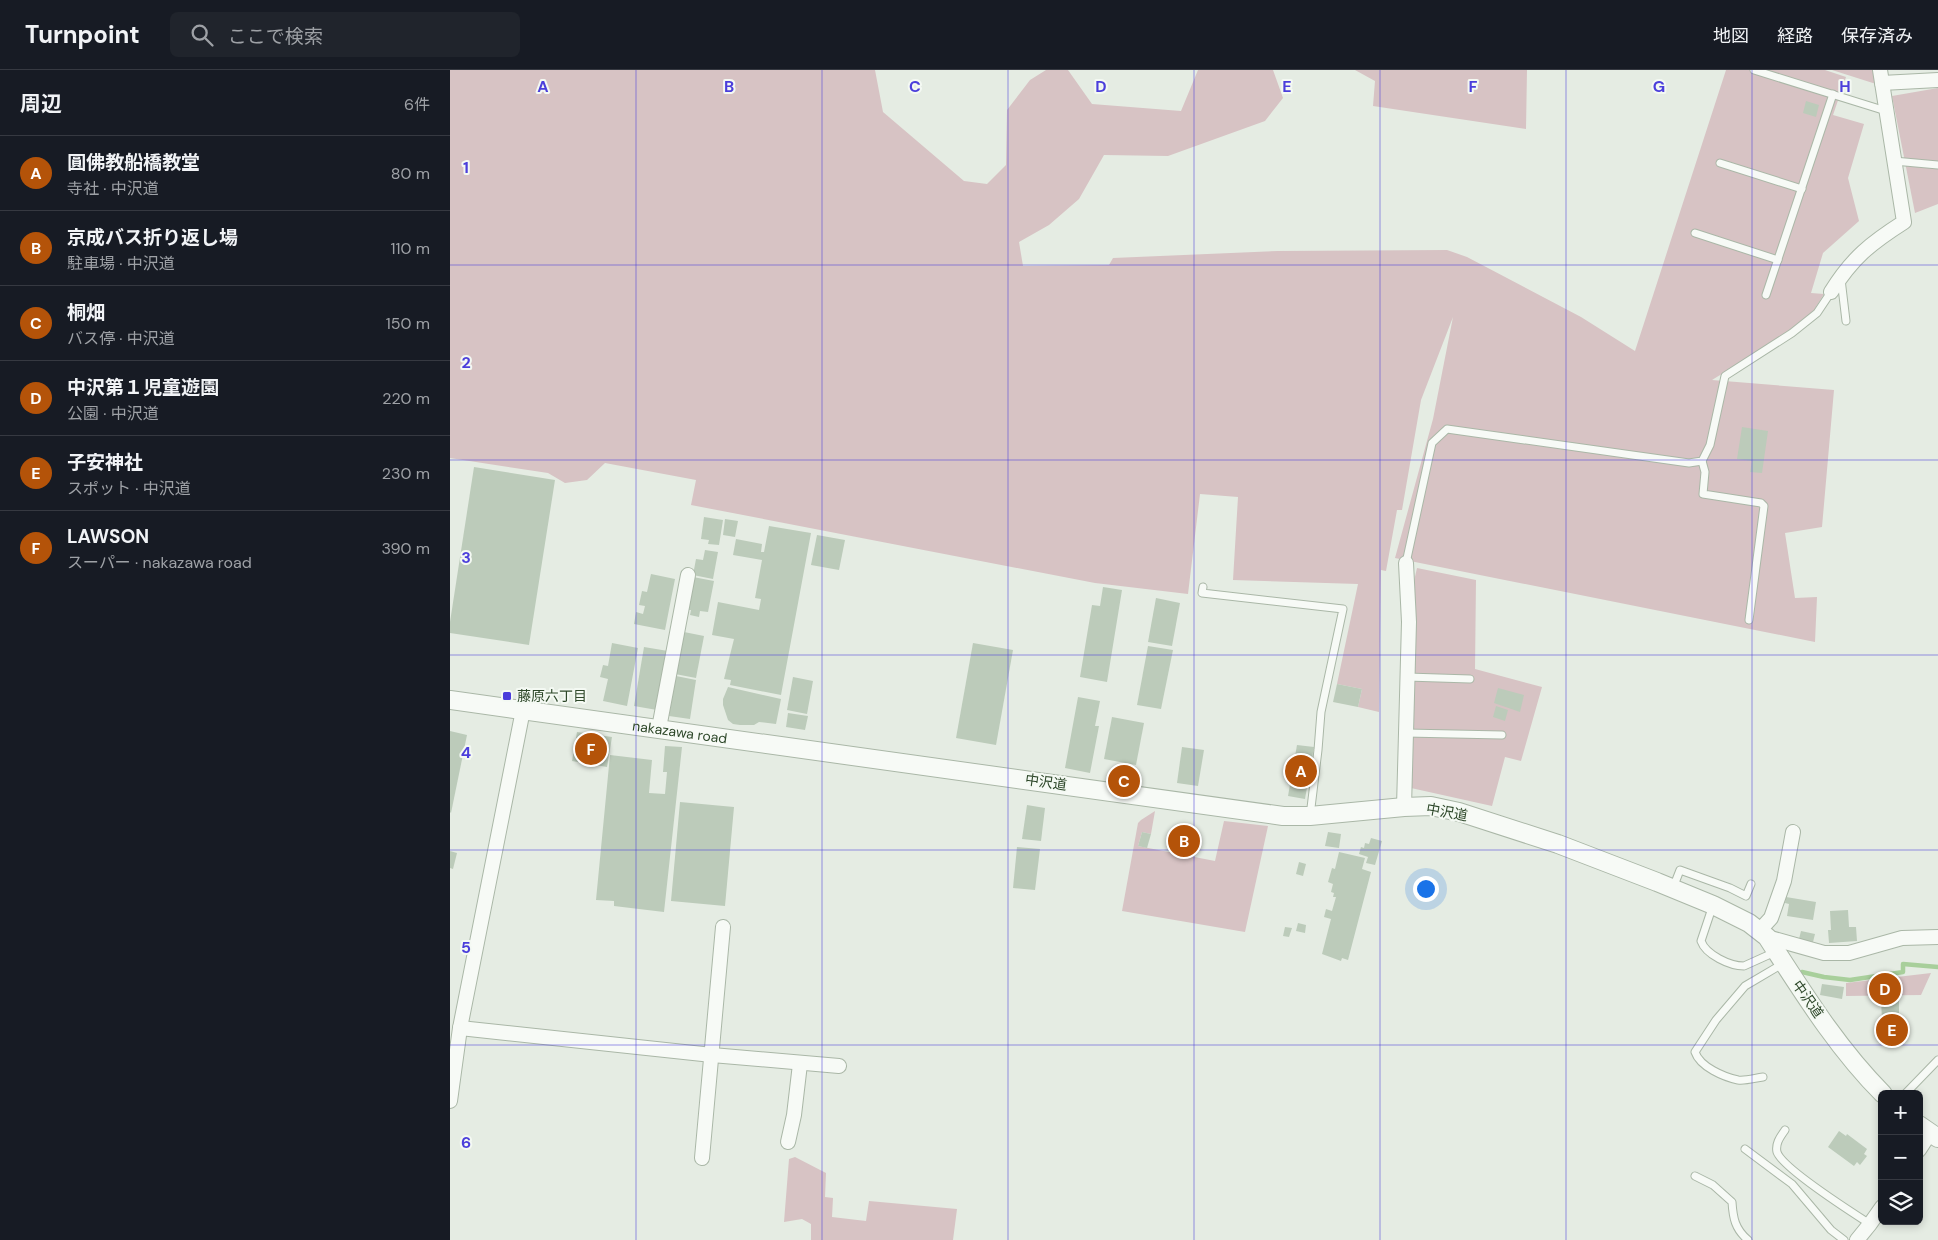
<!DOCTYPE html>
<html lang="ja">
<head>
<meta charset="utf-8">
<style>
	:root { --surface:#171b24; --page:#20242c; --text:#f1f3f6; --muted:#9ea1a6; --line:#363941; --accent:#b45309 }
	body { margin:0; font-family:"DM Sans","Noto Sans JP",sans-serif; background:var(--page); color:var(--text) }
	.controls { position:absolute; right:15px; bottom:15px; display:grid; overflow:hidden; border-radius:8px; box-shadow:0 2px 8px #0003 }
	.controls button { width:45px; height:45px; display:grid; place-items:center; padding:0; border:0; border-bottom:1px solid var(--line); background:var(--surface); color:var(--text); font:25px sans-serif }
	.you { position:absolute; left:975px; top:818px; width:18px; height:18px; margin:-12px; border:4px solid #fff; border-radius:50%; background:#1a73e8; box-shadow:0 0 0 8px #1a73e833 }
	.badge { display:grid; place-items:center; width:32px; height:32px; border-radius:50%; background:var(--accent); color:#fff; font-size:16px; font-weight:700 }
	.pin { position:absolute; translate:-50% -50%; border:2px solid #fff; box-shadow:0 1px 5px #0006 }
	.list { margin:0; padding:0; list-style:none }
	h2 { display:flex; justify-content:space-between; align-items:center; height:65px; margin:0; padding:0 20px; font-size:21px }
	h2 small { font-size:16px; font-weight:400; color:var(--muted) }
	.list li { display:grid; grid-template-columns:32px 1fr auto; gap:15px; align-items:center; box-sizing:border-box; height:75px; padding:0 20px; border-top:1px solid var(--line) }
	.list b { display:block; font-size:19px; white-space:nowrap }
	.list p { margin:0; font-size:16px; white-space:nowrap; color:var(--muted) }
	.list em { font-size:16px; font-style:normal; color:var(--muted) }
	.icon { flex:none; width:28px; height:28px; fill:none; stroke:currentColor; stroke-width:2; stroke-linecap:round; stroke-linejoin:round }
	.map { position:relative; flex:none; width:1488px; height:1170px; overflow:hidden }
	header { display:flex; align-items:center; gap:30px; box-sizing:border-box; height:70px; padding:0 25px; background:var(--surface); border-bottom:1px solid var(--line) }
	header strong { font-size:24px }
	nav { display:flex; gap:28px; margin-inline-start:auto; font-size:18px }
	.search { width:350px; height:45px; background:var(--page); display:flex; align-items:center; gap:12px; box-sizing:border-box; padding:0 18px; border-radius:8px; color:var(--muted); font-size:19px }
	main { display:flex }
	aside { flex:1; background:var(--surface) }
	.map>svg:first-child { display:block }
	.green { fill:#d7c3c4 }
	.lines { fill:none; stroke-linecap:round; stroke-linejoin:round }
	.stream { stroke:#a8cf9b; stroke-width:4.5 }
	.building { fill:#bccbba }
	.service-casing { stroke:#aab7a7; stroke-width:9 }
	.minor-casing { stroke:#aab7a7; stroke-width:16 }
	.tertiary-casing { stroke:#aab7a7; stroke-width:20 }
	.service { stroke:#f7faf6; stroke-width:7 }
	.minor { stroke:#f7faf6; stroke-width:14 }
	.tertiary { stroke:#f7faf6; stroke-width:18 }
	.grid { fill:none; stroke:#4b3edb; stroke-width:1; stroke-opacity:0.55 }
	.poi-dot { fill:#4b3edb; stroke:#f4f9f3; stroke-width:2 }
	.labels { text-anchor:middle; stroke-width:4; stroke-linejoin:round; paint-order:stroke }
	.poi-label { font-size:14px; fill:#2d4729; stroke:#f4f9f3; text-anchor:start }
	.street-label { font-size:14px; fill:#2d4729; stroke:#f4f9f3 }
	.grid-label { font-size:16px; text-anchor:middle; font-weight:bold; fill:#4b3edb; stroke:#f4f9f3; stroke-width:4; stroke-linejoin:round; paint-order:stroke }
</style>
</head>
<body>
<header>
<strong>Turnpoint</strong>
<div class="search"><svg class="icon" aria-label="search" viewBox="0 0 24 24"><circle cx="10" cy="10" r="6"/><path d="M15 15l6 6"/></svg>ここで検索</div>
<nav><a>地図</a><a>経路</a><a>保存済み</a></nav>
</header>
<main>
<aside>
<h2>周辺<small>6件</small></h2>
<ul class="list">
<li><span class="badge">A</span><div><b>圓佛教船橋教堂</b><p>寺社 · 中沢道</p></div><em>80 m</em></li>
<li><span class="badge">B</span><div><b>京成バス折り返し場</b><p>駐車場 · 中沢道</p></div><em>110 m</em></li>
<li><span class="badge">C</span><div><b>桐畑</b><p>バス停 · 中沢道</p></div><em>150 m</em></li>
<li><span class="badge">D</span><div><b>中沢第１児童遊園</b><p>公園 · 中沢道</p></div><em>220 m</em></li>
<li><span class="badge">E</span><div><b>子安神社</b><p>スポット · 中沢道</p></div><em>230 m</em></li>
<li><span class="badge">F</span><div><b>LAWSON</b><p>スーパー · nakazawa road</p></div><em>390 m</em></li>
</ul>
</aside>
<div class="map">
<svg width="1488" height="1170" viewBox="0 0 1488 1170">
	<rect width="100%" height="100%" fill="#e5ece3"/>
	<!-- green -->
	<g class="green">
		<path d="M 0,0 L 425,0 L 433,42 L 514,111 L 537,114 L 556,95 L 557,40 L 580,10 L 596,0 L 618,0 L 642,34 L 731,41 L 748,0 L 823,0 L 833,28 L 815,51 L 718,86 L 654,85 L 629,129 L 599,155 L 569,172 L 573,196 L 659,195 L 663,188 L 828,181 L 997,180 L 1017,187 L 1131,247 L 1185,281 L 1276,0 L 1375,0 L 1396,7 L 1383,45 L 1414,54 L 1398,108 L 1409,151 L 1373,183 L 1361,223 L 1374,224 L 1364,240 L 1343,260 L 1262,310 L 1384,320 L 1372,457 L 1335,463 L 1345,528 L 1367,527 L 1365,572 L 945,488 L 983,349 L 1003,247 L 971,330 L 952,440 L 947,440 L 936,501 L 931,500 L 929,642 L 908,637 L 912,619 L 887,614 L 908,514 L 783,510 L 788,427 L 750,424 L 738,524 L 645,513 L 241,435 L 246,410 L 155,393 L 137,410 L 115,413 L 98,403 L 0,388 Z"/>
		<path d="M 905,0 L 1077,0 L 1076,59 L 923,36 L 925,11 Z"/>
		<path d="M 1382,0 L 1424,0 L 1426,14 Z"/>
		<path d="M 1488,18 L 1488,134 L 1465,143 L 1442,26 Z"/>
		<path d="M 967,498 L 1026,510 L 1025,599 L 1092,617 L 1071,691 L 1055,687 L 1042,736 L 961,718 L 964,511 Z"/>
		<path d="M 705,741 L 701,764 L 692,762 L 688,776 L 765,791 L 774,751 L 818,756 L 795,862 L 672,841 L 688,753 L 691,750 Z"/>
		<path d="M 1481,903 L 1471,925 L 1396,926 L 1396,913 Z"/>
		<path d="M 345,1087 L 376,1103 L 375,1127 L 383,1128 L 382,1147 L 416,1151 L 419,1131 L 507,1139 L 503,1170 L 361,1170 L 361,1154 L 352,1149 L 334,1152 L 339,1089 Z"/>
	</g>
	<g class="lines">
		<!-- stream -->
		<path class="stream" d="M 1352,902 L 1374,907 L 1400,910 L 1453,902 L 1453,894 L 1488,897"/>
	</g>
	<!-- building -->
	<g class="building">
		<path d="M 1356,31 L 1369,35 L 1366,47 L 1353,43 Z"/>
		<path d="M 1292,357 L 1318,361 L 1312,403 L 1300,402 L 1302,391 L 1287,389 Z"/>
		<path d="M 24,397 L 105,410 L 79,575 L 0,563 L 0,552 Z"/>
		<path d="M 254,447 L 273,450 L 269,475 L 258,474 L 259,470 L 251,469 Z"/>
		<path d="M 275,449 L 288,451 L 285,467 L 273,465 Z"/>
		<path d="M 319,456 L 361,463 L 331,625 L 280,615 L 281,610 L 274,609 L 284,569 L 262,565 L 268,532 L 309,540 L 311,529 L 305,528 L 312,490 L 283,485 L 286,469 L 312,474 L 311,482 L 314,482 Z"/>
		<path d="M 367,465 L 395,470 L 389,500 L 361,495 Z"/>
		<path d="M 255,480 L 268,482 L 263,509 L 243,505 L 246,489 L 253,490 Z"/>
		<path d="M 201,504 L 225,509 L 215,560 L 184,554 L 186,542 L 193,544 L 195,536 L 189,535 L 192,521 L 197,522 Z"/>
		<path d="M 243,507 L 264,511 L 258,542 L 250,541 L 249,547 L 240,545 L 241,540 L 237,540 Z"/>
		<path d="M 653,517 L 672,520 L 657,612 L 630,607 L 642,535 L 650,536 Z"/>
		<path d="M 706,528 L 730,533 L 722,576 L 698,572 Z"/>
		<path d="M 234,562 L 254,566 L 246,608 L 225,604 Z"/>
		<path d="M 162,573 L 188,578 L 177,636 L 153,631 L 158,609 L 150,607 L 153,595 L 158,596 Z"/>
		<path d="M 523,573 L 563,580 L 546,675 L 506,668 Z"/>
		<path d="M 698,576 L 723,580 L 711,639 L 687,635 Z"/>
		<path d="M 194,577 L 218,581 L 207,640 L 184,636 Z"/>
		<path d="M 226,606 L 246,610 L 240,649 L 219,646 Z"/>
		<path d="M 343,607 L 363,611 L 357,644 L 337,640 Z"/>
		<path d="M 887,614 L 912,619 L 908,637 L 883,632 Z"/>
		<path d="M 278,617 L 331,629 L 326,654 L 309,652 L 304,655 L 290,655 L 283,654 L 278,650 L 273,635 L 273,629 Z"/>
		<path d="M 1048,618 L 1074,625 L 1070,642 L 1044,633 Z"/>
		<path d="M 628,627 L 650,631 L 645,656 L 649,656 L 640,703 L 615,698 Z"/>
		<path d="M 1046,636 L 1058,640 L 1055,651 L 1043,647 Z"/>
		<path d="M 338,643 L 358,646 L 355,660 L 336,657 Z"/>
		<path d="M 662,647 L 694,653 L 686,695 L 654,689 Z"/>
		<path d="M 0,661 L 17,665 L 1,743 L 0,742 Z"/>
		<path d="M 127,662 L 162,667 L 157,697 L 122,691 Z"/>
		<path d="M 847,675 L 864,677 L 855,729 L 838,726 Z"/>
		<path d="M 215,676 L 232,677 L 214,842 L 164,836 L 164,831 L 146,830 L 160,685 L 202,690 L 199,723 L 215,724 L 217,702 L 213,702 Z"/>
		<path d="M 732,677 L 754,680 L 748,716 L 727,713 Z"/>
		<path d="M 230,732 L 284,737 L 275,836 L 221,831 Z"/>
		<path d="M 577,735 L 595,738 L 591,771 L 572,769 Z"/>
		<path d="M 692,762 L 701,764 L 697,778 L 688,776 Z"/>
		<path d="M 878,762 L 891,764 L 889,778 L 875,776 Z"/>
		<path d="M 921,768 L 932,771 L 925,795 L 916,793 L 918,787 L 909,784 L 911,777 L 914,778 L 915,773 L 919,774 Z"/>
		<path d="M 567,777 L 590,779 L 585,820 L 563,818 Z"/>
		<path d="M 0,781 L 7,783 L 3,799 L 0,798 Z"/>
		<path d="M 889,782 L 915,788 L 912,799 L 921,802 L 898,890 L 892,888 L 891,891 L 872,884 L 881,849 L 874,847 L 876,839 L 882,841 L 886,827 L 883,827 L 884,823 L 881,822 L 883,814 L 878,812 L 882,798 L 885,799 Z"/>
		<path d="M 849,792 L 856,794 L 853,806 L 846,804 Z"/>
		<path d="M 1336,827 L 1366,832 L 1363,850 L 1337,846 L 1339,834 L 1335,833 Z"/>
		<path d="M 1398,840 L 1399,857 L 1406,857 L 1407,871 L 1379,873 L 1378,860 L 1381,860 L 1380,841 Z"/>
		<path d="M 848,853 L 856,855 L 855,863 L 846,861 Z"/>
		<path d="M 835,857 L 842,858 L 839,867 L 833,866 Z"/>
		<path d="M 1351,861 L 1365,864 L 1363,872 L 1349,869 Z"/>
		<path d="M 1372,914 L 1394,917 L 1392,929 L 1370,925 Z"/>
		<path d="M 1431,931 L 1449,931 L 1449,949 L 1432,949 Z"/>
		<path d="M 1389,1061 L 1396,1066 L 1397,1064 L 1417,1079 L 1414,1084 L 1417,1086 L 1410,1095 L 1407,1092 L 1404,1096 L 1378,1077 Z"/>
	</g>
	<g class="lines">
		<!-- service casing -->
		<g class="service-casing">
			<g id="service">
				<path d="M 1304,0 L 1436,41"/>
				<path d="M 1444,91 L 1488,95"/>
				<path d="M 1270,93 L 1352,119"/>
				<path d="M 1245,163 L 1328,190"/>
				<path d="M 1391,209 L 1396,251"/>
				<path d="M 1316,225 L 1383,24"/>
				<path d="M 1252,391 L 1255,402 L 1253,424 L 1311,433 L 1314,436 L 1299,550"/>
				<path d="M 956,493 L 982,373 L 997,359 L 1239,393 L 1252,391 L 1260,375 L 1275,306 L 1342,263 L 1367,243 L 1381,222"/>
				<path d="M 753,517 L 752,523 L 893,539 L 871,642 L 868,680 L 860,746"/>
				<path d="M 957,607 L 1020,609"/>
				<path d="M 956,663 L 1052,665"/>
				<path d="M 1223,818 L 1230,800 L 1280,818 L 1296,826 L 1301,814"/>
				<path d="M 1263,835 L 1251,871 C 1256,885 1280,896 1294,896 L 1325,882"/>
				<path d="M 1313,1007 C 1305,1008 1296,1011 1288,1010 C 1274,1007 1250,997 1245,982 L 1266,950 L 1295,916 L 1334,893"/>
				<path d="M 1455,1024 L 1488,990"/>
				<path d="M 1335,1060 C 1331,1066 1325,1073 1327,1082 C 1332,1098 1403,1143 1420,1154"/>
				<path d="M 1295,1079 L 1342,1114 L 1381,1160 L 1394,1170"/>
				<path d="M 1245,1106 L 1263,1115 L 1282,1132 C 1283,1148 1285,1159 1298,1170"/>
			</g>
		</g>
		<!-- minor casing -->
		<g class="minor-casing">
			<g id="minor">
				<path d="M 1432,13 L 1488,10"/>
				<path d="M 1381,222 C 1402,188 1421,173 1454,152 L 1430,0"/>
				<path d="M 209,658 L 238,505"/>
				<path d="M 954,737 L 959,552 L 956,493"/>
				<path d="M 1310,860 L 1321,848 L 1334,811 L 1343,762"/>
				<path d="M 1317,867 L 1374,883 L 1399,883 L 1452,868 L 1488,867"/>
				<path d="M 10,958 L 262,985 L 389,996"/>
				<path d="M 0,1031 L 10,958 L 73,640"/>
				<path d="M 338,1072 L 344,1045 L 350,994"/>
				<path d="M 1469,1080 L 1480,1063"/>
				<path d="M 252,1088 L 273,857"/>
				<path d="M 1407,1170 L 1420,1154 L 1432,1137"/>
			</g>
		</g>
		<!-- tertiary casing -->
		<g class="tertiary-casing">
			<g id="tertiary">
				<path id="s1" d="M 0,630 L 833,746 L 860,746 L 954,737 L 981,736 L 1009,742 L 1108,774 L 1207,812 L 1263,835 L 1299,853 L 1317,867 C 1352,921 1387,978 1433,1024"/>
				<path d="M 1469,1055 L 1488,1068"/>
			</g>
		</g>
		<!-- service -->
		<use href="#service" class="service"/>
		<!-- minor -->
		<use href="#minor" class="minor"/>
		<!-- tertiary -->
		<use href="#tertiary" class="tertiary"/>
	</g>
	<!-- grid -->
	<path class="grid" d="M 186,0 L 186,1170M 372,0 L 372,1170M 558,0 L 558,1170M 744,0 L 744,1170M 930,0 L 930,1170M 1116,0 L 1116,1170M 1302,0 L 1302,1170M 0,195 L 1488,195M 0,390 L 1488,390M 0,585 L 1488,585M 0,780 L 1488,780M 0,975 L 1488,975"/>
	<!-- markers -->
	<rect class="poi-dot" x="52" y="621" width="10" height="10" rx="2.5"/>
	<g class="labels">
		<!-- poi labels -->
		<g class="poi-label">
			<text x="67" y="631">藤原六丁目</text>
		</g>
		<!-- street labels -->
		<g class="street-label">
			<text dy="5" stroke="none"><textPath href="#s1" startOffset="232">nakazawa road</textPath></text>
			<text transform="translate(596 712) rotate(8)" y="5">中沢道</text>
			<text transform="translate(997 742) rotate(10)" y="5">中沢道</text>
			<text transform="translate(1358 929) rotate(55)" y="5">中沢道</text>
		</g>
	</g>
	<g class="grid-label">
		<text x="93" y="22">A</text>
		<text x="279" y="22">B</text>
		<text x="465" y="22">C</text>
		<text x="651" y="22">D</text>
		<text x="837" y="22">E</text>
		<text x="1023" y="22">F</text>
		<text x="1209" y="22">G</text>
		<text x="1395" y="22">H</text>
		<text x="16" y="103">1</text>
		<text x="16" y="298">2</text>
		<text x="16" y="493">3</text>
		<text x="16" y="688">4</text>
		<text x="16" y="883">5</text>
		<text x="16" y="1078">6</text>
	</g>
</svg>
<div class="controls">
<button>+</button>
<button>−</button>
<button><svg class="icon" aria-label="layers" viewBox="0 0 24 24"><path d="M12 4l9 5-9 5-9-5zM3 14l9 5 9-5"/></svg></button>
</div>
<div class="you"></div>
<div class="pin badge" style="left:851px;top:701px">A</div>
<div class="pin badge" style="left:734px;top:771px">B</div>
<div class="pin badge" style="left:674px;top:711px">C</div>
<div class="pin badge" style="left:1435px;top:919px">D</div>
<div class="pin badge" style="left:1442px;top:960px">E</div>
<div class="pin badge" style="left:141px;top:679px">F</div>
</div>
</main>
</body>
</html>
